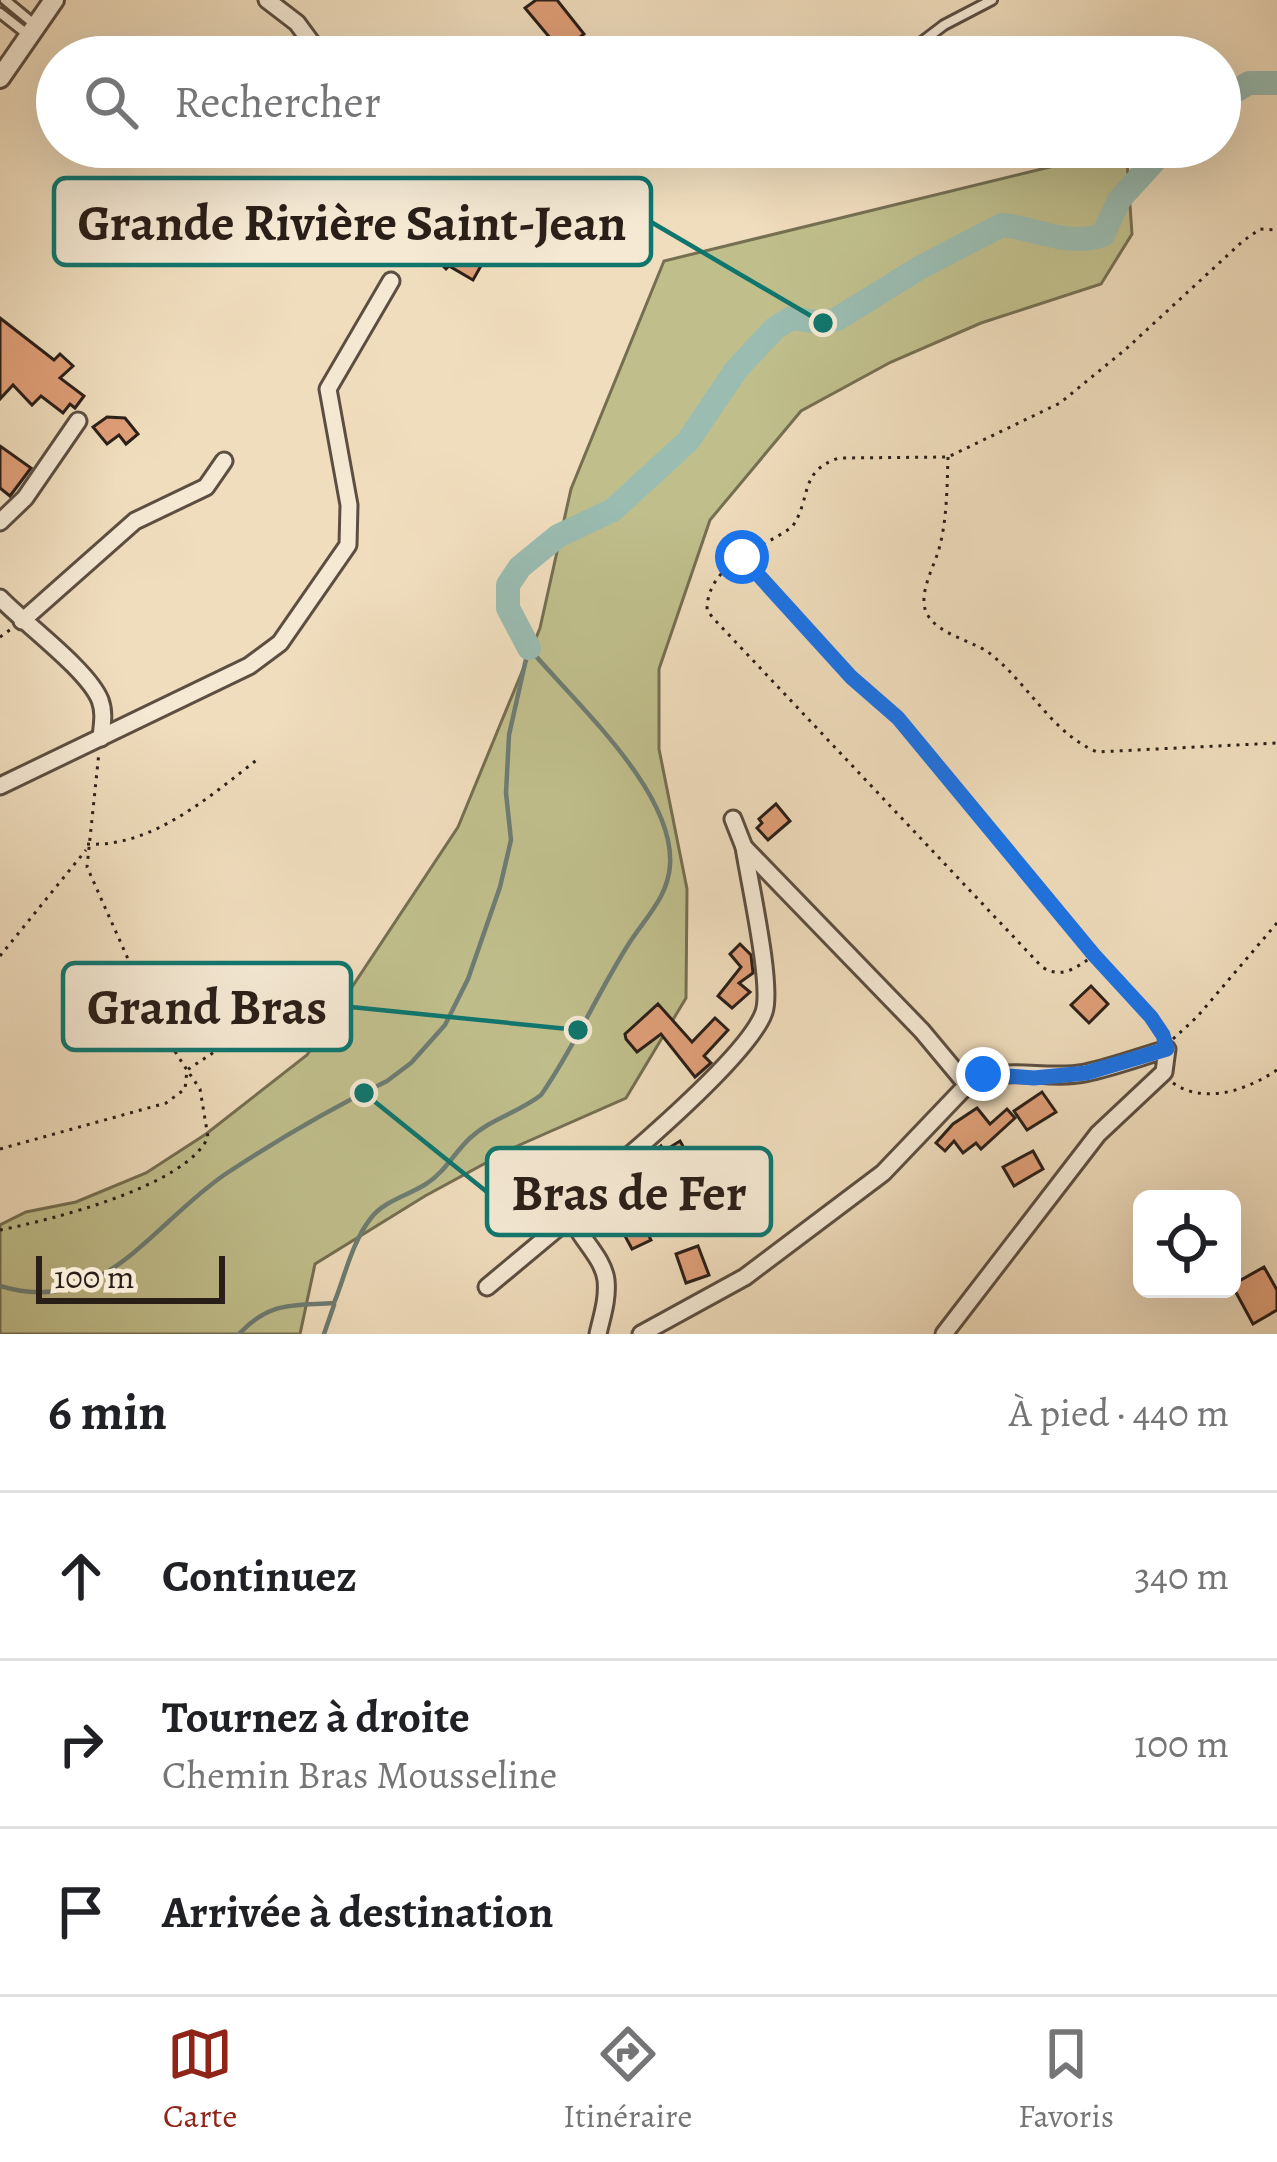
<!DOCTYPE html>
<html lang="fr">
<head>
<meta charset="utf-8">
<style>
	:root { --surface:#fff; --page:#f2f2f2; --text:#202124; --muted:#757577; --line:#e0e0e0; --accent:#8f2418 }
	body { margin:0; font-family:Alegreya,serif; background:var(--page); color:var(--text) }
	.controls { position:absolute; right:36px; bottom:36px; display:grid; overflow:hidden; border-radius:18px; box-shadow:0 12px 48px #0002 }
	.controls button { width:108px; height:108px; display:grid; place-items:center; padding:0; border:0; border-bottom:3px solid var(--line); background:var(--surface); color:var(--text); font:60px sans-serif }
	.scale { position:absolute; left:36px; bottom:30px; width:189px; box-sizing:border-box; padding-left:12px; border:6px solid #2a1f18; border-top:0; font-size:33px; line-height:42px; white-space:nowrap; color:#2a1f18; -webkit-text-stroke:9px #f5e9d4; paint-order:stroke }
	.stop { position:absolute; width:36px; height:36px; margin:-27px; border:9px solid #1a73e8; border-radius:50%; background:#fff }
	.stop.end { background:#1a73e8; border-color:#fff; box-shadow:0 3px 12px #0008 }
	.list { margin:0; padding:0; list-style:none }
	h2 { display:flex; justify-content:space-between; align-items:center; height:156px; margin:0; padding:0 48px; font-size:51px }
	h2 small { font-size:39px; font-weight:400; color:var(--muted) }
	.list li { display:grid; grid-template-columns:78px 1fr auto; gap:36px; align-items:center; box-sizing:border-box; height:168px; padding:0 48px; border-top:3px solid var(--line) }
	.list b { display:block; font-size:45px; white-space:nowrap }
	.list p { margin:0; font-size:39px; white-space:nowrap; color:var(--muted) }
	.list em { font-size:39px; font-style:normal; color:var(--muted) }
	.icon { flex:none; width:66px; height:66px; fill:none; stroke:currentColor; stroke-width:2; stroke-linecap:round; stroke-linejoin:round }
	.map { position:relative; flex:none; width:1277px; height:1334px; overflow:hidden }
	.search { position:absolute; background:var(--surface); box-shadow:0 12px 48px #0002; left:36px; right:36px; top:36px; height:132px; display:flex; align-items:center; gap:30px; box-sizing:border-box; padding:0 42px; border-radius:66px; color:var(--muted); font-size:45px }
	.sheet { height:660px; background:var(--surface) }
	nav { display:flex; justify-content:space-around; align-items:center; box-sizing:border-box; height:168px; border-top:3px solid var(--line); background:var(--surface); font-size:33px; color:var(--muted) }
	nav a { display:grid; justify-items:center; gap:6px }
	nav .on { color:var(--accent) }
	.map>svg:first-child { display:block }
	.green { fill:#c0bf8c; stroke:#756f52; stroke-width:3 }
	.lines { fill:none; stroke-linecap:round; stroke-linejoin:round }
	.stream { stroke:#6d7d74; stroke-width:4.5 }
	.river { stroke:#9abcb1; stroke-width:24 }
	.building { fill:#e09f78; stroke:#2a1f18; stroke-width:3 }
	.service-casing { stroke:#5c4e41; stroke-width:14 }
	.minor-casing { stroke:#5c4e41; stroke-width:21 }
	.tertiary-casing { stroke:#5c4e41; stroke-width:24 }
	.path { stroke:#2a1f18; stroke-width:3; stroke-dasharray:3 6; stroke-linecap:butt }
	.service { stroke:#f5e9d4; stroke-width:8 }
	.minor { stroke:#f5e9d4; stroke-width:15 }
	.tertiary { stroke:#f5e9d4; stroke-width:18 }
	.route { stroke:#1a73e8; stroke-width:15 }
	.leader { fill:none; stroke:#0f766e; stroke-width:4.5 }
	.callout-dot { fill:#0f766e; stroke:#f5e9d4; stroke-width:4.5 }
	.callout { fill:#f5e9d4; stroke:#0f766e; stroke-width:4.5 }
	.callout-label { font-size:51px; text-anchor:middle; font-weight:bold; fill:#2a1f18 }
</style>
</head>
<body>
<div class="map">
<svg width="1277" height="1334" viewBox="0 0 1277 1334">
	<rect width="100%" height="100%" fill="#f0ddbd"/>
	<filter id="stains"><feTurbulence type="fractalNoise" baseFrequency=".00167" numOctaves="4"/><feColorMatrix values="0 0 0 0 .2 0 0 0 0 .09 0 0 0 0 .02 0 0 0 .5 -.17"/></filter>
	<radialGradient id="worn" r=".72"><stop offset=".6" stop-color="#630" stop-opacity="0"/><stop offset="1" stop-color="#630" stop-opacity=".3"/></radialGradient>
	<!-- green -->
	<path class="green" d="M 1084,147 L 1126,147 L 1132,234 L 1101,284 L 981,323 L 891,362 L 801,411 L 710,520 L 659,669 L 659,749 L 687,889 L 686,998 L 626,1098 L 515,1147 L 425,1196 L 315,1264 L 300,1334 L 0,1334 L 0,1225 L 26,1212 L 76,1202 L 146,1173 L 206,1134 L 307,1055 L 458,827 L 540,628 L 571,489 L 664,261 L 1062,164 Z"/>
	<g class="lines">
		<!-- stream -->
		<g class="stream">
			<path d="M 0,1286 C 103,1318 152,1223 227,1173 C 277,1140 332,1108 387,1081 L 411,1063 L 445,1025 L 468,979 L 500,887 L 511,840 L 506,793 L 509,735 L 528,650"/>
			<path d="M 239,1334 C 270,1301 292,1306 334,1303 C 345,1276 352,1242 371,1218 C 384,1201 407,1196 426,1184 C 445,1172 454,1153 470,1138 C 490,1119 518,1113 541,1095 C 574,1048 597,994 628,945 C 644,919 668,898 670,865 C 675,791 573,701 529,648"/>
			<path d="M 324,1334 L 334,1305"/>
		</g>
		<!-- river -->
		<g class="river">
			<path d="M 1220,100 L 1249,83 L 1277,83"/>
			<path d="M 529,648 L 508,608 L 508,585 L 520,567 L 558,536 L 613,510 L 688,441 L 736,370 L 775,328 L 792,318 L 823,323 L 837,319 L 921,267 L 1002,225 C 1039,229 1066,247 1103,235 L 1119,200 L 1167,147"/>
		</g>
	</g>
	<!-- building -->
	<g class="building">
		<path d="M 536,0 L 557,0 L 584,34 L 580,37 L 588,46 L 574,57 L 566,57 L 525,8 Z"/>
		<path d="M 447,236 L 466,249 L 469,244 L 487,255 L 473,280 L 449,266 L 446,269 L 433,256 Z"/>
		<path d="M 0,318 L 54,360 L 60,354 L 73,366 L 60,378 L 84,396 L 75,408 L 70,404 L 63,413 L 41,396 L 32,405 L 13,385 L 0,399 Z"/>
		<path d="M 107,417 L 125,418 L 138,434 L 126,444 L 119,435 L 107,444 L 93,427 Z"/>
		<path d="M 0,446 L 31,468 L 10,496 L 0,488 Z"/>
		<path d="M 776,804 L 790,821 L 768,840 L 757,828 L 762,823 L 759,819 Z"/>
		<path d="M 740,944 L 751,955 L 753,973 L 739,983 L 750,992 L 732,1008 L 718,996 L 741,967 L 730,954 Z"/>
		<path d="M 1091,986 L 1108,1004 L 1089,1023 L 1071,1005 Z"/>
		<path d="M 658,1004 L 692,1042 L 715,1018 L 728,1030 L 704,1056 L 711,1063 L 695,1077 L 661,1034 L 637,1052 L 626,1039 L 625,1034 Z"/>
		<path d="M 1042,1092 L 1056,1112 L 1027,1130 L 1014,1111 Z"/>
		<path d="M 977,1108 L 990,1124 L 1007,1109 L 1015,1118 L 981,1149 L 976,1143 L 963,1153 L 954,1141 L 945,1151 L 936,1143 L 953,1124 Z"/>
		<path d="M 680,1141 L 689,1157 L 667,1169 L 664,1164 L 628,1195 L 617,1186 L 626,1177 L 628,1180 L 661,1146 L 664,1151 Z"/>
		<path d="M 1033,1151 L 1043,1169 L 1014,1186 L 1003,1167 Z"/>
		<path d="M 627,1209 L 642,1222 L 651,1240 L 632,1249 L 616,1219 Z"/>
		<path d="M 698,1246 L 709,1275 L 686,1283 L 676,1254 Z"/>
		<path d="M 1264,1267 L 1277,1290 L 1277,1310 L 1253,1324 L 1232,1285 Z"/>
	</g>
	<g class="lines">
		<!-- service casing -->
		<g class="service-casing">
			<g id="service">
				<path d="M 5,0 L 34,24"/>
				<path d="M 0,13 L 27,34"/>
				<path d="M 902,57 L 944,25 L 992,0"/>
			</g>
		</g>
		<!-- minor casing -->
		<g class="minor-casing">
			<g id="minor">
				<path d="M 267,0 L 297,23 L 322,57"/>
				<path d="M 0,522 L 25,498 L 78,421"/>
				<path d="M 0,598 C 25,624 88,670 100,700 C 105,713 102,725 101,738"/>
				<path d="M 22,621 L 135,521 L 206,487 L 224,461"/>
				<path d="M 0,786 L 249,666 L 280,643 L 348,545 L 349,505 L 328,389 L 391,281"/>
				<path d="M 733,819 L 744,847 L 922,1031 L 967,1085"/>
				<path d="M 487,1287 L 571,1217"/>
				<path d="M 598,1334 C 602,1316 608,1299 606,1280 C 602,1249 560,1225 573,1198 C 582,1180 615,1168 631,1154 C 662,1127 752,1048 764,1012 C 773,986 749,880 744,847"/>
				<path d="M 641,1334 L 745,1277 L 883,1173 L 967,1085 C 1000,1063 1044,1081 1085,1073 C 1113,1067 1140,1057 1167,1049 L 1164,1072 L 1098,1134 L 944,1334"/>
			</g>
		</g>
		<!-- tertiary casing -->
		<g class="tertiary-casing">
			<path id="tertiary" d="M 0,78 L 54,0"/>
		</g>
		<!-- path -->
		<g class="path">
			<path d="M 948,457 C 947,488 947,520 939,549 C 934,566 923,585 924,603 C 926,632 969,639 988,652 C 1028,682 1050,732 1097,752 L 1277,743"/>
			<path d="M 743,559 L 851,677 L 898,718 L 1164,1037"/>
			<path d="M 0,637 L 11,629"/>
			<path d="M 87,844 C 152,848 210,796 258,759"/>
			<path d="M 1095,955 C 1076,967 1063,980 1042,967 L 713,618 L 707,610 C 707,564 760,550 792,527 C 812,499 798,471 839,458 L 948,457 L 1060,403 L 1126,349 L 1243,241 L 1260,229 L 1277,230"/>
			<path d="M 0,956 L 86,850"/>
			<path d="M 1173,1039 L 1197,1017 L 1277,923"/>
			<path d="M 1173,1083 C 1205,1105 1247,1090 1277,1070"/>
			<path d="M 0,1149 L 166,1103 L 185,1089 L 187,1070 L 157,1024 L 87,867 L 99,752"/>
			<path d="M 0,1230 C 51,1220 187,1186 208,1137 L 200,1089 L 187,1070 L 318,983"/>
		</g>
		<!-- service -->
		<use href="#service" class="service"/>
		<!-- minor -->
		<use href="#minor" class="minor"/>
		<!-- tertiary -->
		<use href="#tertiary" class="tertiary"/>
	</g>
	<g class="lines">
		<!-- route -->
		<path class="route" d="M 742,557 L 851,677 L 898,718 L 1094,955 L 1151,1017 L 1163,1035 L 1167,1049 L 1086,1073 L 1034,1078 L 983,1074"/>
	</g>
	<!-- callouts -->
	<path class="leader" d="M823 323L651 222M578 1030L351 1007M364 1093L487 1192"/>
	<g class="callout-dot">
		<circle cx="823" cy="323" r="12"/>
		<circle cx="578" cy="1030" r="12"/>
		<circle cx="364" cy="1093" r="12"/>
	</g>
	<g class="callout">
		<rect x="54" y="178" width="597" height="87" rx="12"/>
		<rect x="63" y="963" width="288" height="87" rx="12"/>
		<rect x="487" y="1148" width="284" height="87" rx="12"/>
	</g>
	<g class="callout-label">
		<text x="352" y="240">Grande Rivière Saint-Jean</text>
		<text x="207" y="1024">Grand Bras</text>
		<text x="629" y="1210">Bras de Fer</text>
	</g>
	<rect width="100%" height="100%" filter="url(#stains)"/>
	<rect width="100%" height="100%" fill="url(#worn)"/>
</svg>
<div class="controls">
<button><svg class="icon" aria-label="locate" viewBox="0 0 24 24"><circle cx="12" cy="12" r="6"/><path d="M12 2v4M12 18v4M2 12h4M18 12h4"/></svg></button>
</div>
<div class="scale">100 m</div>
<div class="stop" style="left:742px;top:557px"></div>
<div class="stop end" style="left:983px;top:1074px"></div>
<div class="search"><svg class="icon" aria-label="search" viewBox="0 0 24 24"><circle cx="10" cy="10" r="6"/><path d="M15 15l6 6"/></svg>Rechercher</div>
</div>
<section class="sheet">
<h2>6 min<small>À pied · 440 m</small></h2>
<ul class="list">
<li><svg class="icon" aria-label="ahead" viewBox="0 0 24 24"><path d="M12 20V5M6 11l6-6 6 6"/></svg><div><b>Continuez</b></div><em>340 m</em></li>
<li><svg class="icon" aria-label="right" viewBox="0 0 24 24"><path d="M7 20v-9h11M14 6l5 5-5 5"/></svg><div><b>Tournez à droite</b><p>Chemin Bras Mousseline</p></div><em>100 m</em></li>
<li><svg class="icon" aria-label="arrive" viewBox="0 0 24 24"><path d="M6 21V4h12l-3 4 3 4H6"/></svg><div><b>Arrivée à destination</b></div></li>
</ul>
</section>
<nav>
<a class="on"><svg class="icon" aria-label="map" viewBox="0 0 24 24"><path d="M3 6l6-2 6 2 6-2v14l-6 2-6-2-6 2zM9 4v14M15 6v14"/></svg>Carte</a>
<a><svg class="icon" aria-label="directions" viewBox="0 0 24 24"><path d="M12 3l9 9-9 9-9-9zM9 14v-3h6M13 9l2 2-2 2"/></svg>Itinéraire</a>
<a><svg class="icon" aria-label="saved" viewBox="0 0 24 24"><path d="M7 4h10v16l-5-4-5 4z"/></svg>Favoris</a>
</nav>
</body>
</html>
